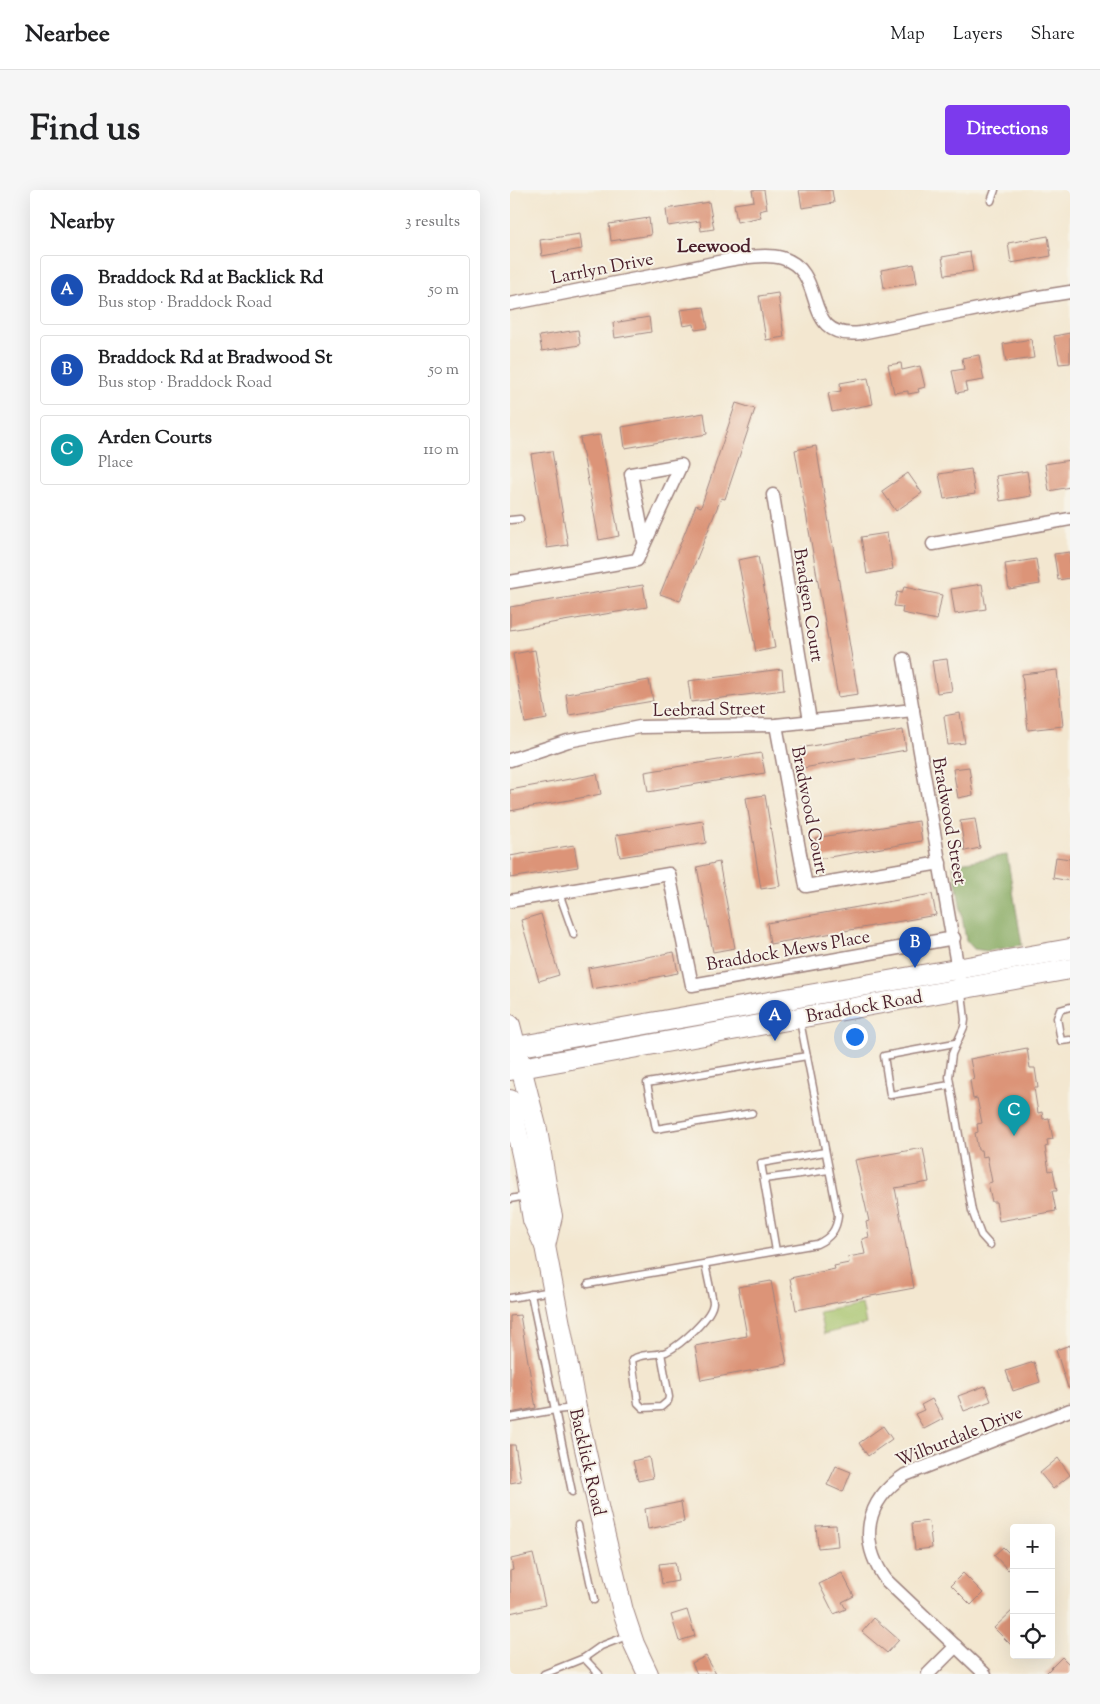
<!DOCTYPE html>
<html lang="en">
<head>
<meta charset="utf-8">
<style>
	:root { --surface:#fff; --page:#f6f6f6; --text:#202124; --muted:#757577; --line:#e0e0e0; --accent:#7c3aed }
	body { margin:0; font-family:"Sorts Mill Goudy",serif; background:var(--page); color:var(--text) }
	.controls { position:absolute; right:15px; bottom:15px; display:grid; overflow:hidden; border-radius:5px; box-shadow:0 5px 20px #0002 }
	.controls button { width:45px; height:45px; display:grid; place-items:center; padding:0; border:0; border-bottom:1px solid var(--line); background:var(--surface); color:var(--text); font:25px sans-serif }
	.you { position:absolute; left:344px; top:846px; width:18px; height:18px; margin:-12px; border:4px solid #fff; border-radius:50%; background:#1a73e8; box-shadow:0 0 0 8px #1a73e833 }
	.badge { display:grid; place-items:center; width:32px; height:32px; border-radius:50%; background:var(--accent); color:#fff; font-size:16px; font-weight:700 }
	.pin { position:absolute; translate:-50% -41px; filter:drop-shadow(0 1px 2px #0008) }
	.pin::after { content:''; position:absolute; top:26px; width:18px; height:15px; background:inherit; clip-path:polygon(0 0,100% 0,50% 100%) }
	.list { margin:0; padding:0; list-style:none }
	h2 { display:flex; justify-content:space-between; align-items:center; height:65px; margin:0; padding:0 20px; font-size:21px }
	h2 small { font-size:16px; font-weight:400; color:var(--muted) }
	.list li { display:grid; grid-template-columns:32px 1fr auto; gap:15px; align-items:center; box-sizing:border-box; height:70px; margin:0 10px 10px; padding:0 10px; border:1px solid var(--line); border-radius:5px }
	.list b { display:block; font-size:19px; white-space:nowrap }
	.list p { margin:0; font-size:16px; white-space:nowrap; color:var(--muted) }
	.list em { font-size:16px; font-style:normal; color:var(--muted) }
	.icon { flex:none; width:28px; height:28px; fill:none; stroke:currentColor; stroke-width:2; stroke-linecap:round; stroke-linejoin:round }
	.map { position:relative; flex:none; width:560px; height:1484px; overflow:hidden; border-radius:5px }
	header { display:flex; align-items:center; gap:30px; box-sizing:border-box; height:70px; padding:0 25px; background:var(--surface); border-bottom:1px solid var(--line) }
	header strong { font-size:24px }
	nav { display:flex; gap:28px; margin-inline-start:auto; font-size:18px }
	.intro { display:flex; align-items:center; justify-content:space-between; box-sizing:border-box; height:120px; padding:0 30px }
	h1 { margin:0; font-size:35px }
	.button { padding:12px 22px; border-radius:5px; background:var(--accent); color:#fff; font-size:18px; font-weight:700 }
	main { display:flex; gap:30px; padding:0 30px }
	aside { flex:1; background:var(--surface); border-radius:5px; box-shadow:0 5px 20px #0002 }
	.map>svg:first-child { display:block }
	.green { fill:#a5c26a; stroke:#78704a }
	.forest { fill:#84a85e; stroke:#676444 }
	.building { fill:#dc9478 }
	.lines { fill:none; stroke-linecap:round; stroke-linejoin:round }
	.service-casing { stroke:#9e837e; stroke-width:9 }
	.minor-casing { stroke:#9e837e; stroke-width:15 }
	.primary-casing { stroke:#9e837e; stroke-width:22 }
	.service { stroke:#fff; stroke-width:6 }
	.minor { stroke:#fff; stroke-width:12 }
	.primary { stroke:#fff; stroke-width:20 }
	.labels { text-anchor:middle; stroke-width:4; stroke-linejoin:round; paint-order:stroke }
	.street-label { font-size:18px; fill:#4a1f2b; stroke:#f7f3e8 }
	.neighbourhood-label { font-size:19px; font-weight:bold; fill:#4a1f2b; stroke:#f7f3e8 }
</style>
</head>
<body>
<header>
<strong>Nearbee</strong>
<nav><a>Map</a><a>Layers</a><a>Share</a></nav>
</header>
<div class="intro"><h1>Find us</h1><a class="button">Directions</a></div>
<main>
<aside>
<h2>Nearby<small>3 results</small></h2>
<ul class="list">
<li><span class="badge" style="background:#1a4fb4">A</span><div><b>Braddock Rd at Backlick Rd</b><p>Bus stop · Braddock Road</p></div><em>50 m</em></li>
<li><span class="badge" style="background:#1a4fb4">B</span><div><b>Braddock Rd at Bradwood St</b><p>Bus stop · Braddock Road</p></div><em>50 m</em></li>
<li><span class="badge" style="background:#0f9aa8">C</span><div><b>Arden Courts</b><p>Place</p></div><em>110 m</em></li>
</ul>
</aside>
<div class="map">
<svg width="560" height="1484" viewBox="0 0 560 1484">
	<rect width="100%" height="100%" fill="#f7f3e8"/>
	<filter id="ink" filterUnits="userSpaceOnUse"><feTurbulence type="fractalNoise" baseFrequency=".02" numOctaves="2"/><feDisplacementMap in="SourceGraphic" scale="10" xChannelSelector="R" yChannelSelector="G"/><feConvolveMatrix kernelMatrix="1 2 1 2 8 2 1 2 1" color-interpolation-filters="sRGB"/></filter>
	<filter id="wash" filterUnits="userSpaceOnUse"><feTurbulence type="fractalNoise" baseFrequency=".0096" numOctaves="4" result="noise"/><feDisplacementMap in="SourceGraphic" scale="20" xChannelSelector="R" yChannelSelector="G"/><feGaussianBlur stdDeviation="1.12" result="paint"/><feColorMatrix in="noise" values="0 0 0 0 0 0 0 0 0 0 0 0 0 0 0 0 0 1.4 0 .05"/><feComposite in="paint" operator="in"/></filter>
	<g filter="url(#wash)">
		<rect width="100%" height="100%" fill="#f3e7d0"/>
		<!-- green -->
		<path class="green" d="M 352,1114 L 356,1134 L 314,1144 L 309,1122 Z"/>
		<!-- forest -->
		<path class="forest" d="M 497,665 L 512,755 L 477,761 L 464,759 L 456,750 L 443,674 Z"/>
		<g id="blocks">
			<!-- building -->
			<g class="building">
				<path d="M 242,0 L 254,0 L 257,19 L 249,21 L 251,27 L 227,32 L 224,14 L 244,11 Z"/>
				<path d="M 289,0 L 322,0 L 324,13 L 292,18 Z"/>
				<path d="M 199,12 L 204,39 L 191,41 L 190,31 L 158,36 L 156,19 Z"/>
				<path d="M 139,28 L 141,45 L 101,51 L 99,34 Z"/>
				<path d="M 70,44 L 72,59 L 32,66 L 30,50 Z"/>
				<path d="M 538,46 L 541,66 L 501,73 L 498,53 Z"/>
				<path d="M 460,62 L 463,81 L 435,85 L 432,67 Z"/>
				<path d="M 404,74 L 407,93 L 374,98 L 371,80 Z"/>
				<path d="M 268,103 L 274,147 L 256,150 L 249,106 Z"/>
				<path d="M 194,117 L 198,138 L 185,140 L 184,134 L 173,136 L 170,120 Z"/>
				<path d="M 139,127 L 141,142 L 105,148 L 103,133 Z"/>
				<path d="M 68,140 L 70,155 L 32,161 L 29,146 Z"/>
				<path d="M 560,143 L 560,173 L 549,174 L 544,146 Z"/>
				<path d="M 521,149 L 524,168 L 496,172 L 493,154 Z"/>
				<path d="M 469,165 L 474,190 L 455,193 L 457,201 L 447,203 L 442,181 L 454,179 L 452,168 Z"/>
				<path d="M 391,173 L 392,180 L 410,176 L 415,197 L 408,199 L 409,202 L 398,204 L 398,201 L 384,203 L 378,175 Z"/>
				<path d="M 358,188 L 363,214 L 322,222 L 318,203 L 331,201 L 330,193 Z"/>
				<path d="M 226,213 L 245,219 L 215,309 L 211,308 L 170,411 L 150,404 L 186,315 L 191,317 Z"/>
				<path d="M 194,223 L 197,244 L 115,258 L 112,237 Z"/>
				<path d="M 90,245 L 109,346 L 89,350 L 70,248 Z"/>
				<path d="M 306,256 L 348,504 L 328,507 L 285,260 Z"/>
				<path d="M 42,261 L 58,355 L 37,358 L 21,264 Z"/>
				<path d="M 560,270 L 560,297 L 539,301 L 535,274 Z"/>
				<path d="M 461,279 L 465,304 L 434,309 L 429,284 Z"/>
				<path d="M 517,281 L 521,306 L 490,311 L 486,286 Z"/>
				<path d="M 398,283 L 412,303 L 386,321 L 372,301 Z"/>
				<path d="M 377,343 L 383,379 L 357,384 L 351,347 Z"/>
				<path d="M 560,362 L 560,388 L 548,390 L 544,364 Z"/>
				<path d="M 248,366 L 265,458 L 246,462 L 228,370 Z"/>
				<path d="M 526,369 L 530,394 L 499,399 L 495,374 Z"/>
				<path d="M 472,394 L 476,419 L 445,424 L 441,399 Z"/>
				<path d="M 133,395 L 137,417 L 0,440 L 0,417 Z"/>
				<path d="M 394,397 L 432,405 L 427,430 L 392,423 L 393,417 L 384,416 L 387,402 L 392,403 Z"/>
				<path d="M 25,460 L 37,529 L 15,533 L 3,464 Z"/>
				<path d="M 437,469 L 442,501 L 427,503 L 422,471 Z"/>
				<path d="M 272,479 L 274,500 L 181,512 L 178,491 Z"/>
				<path d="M 547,480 L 553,536 L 518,540 L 512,484 Z"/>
				<path d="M 139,490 L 143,511 L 59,525 L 56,504 Z"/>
				<path d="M 450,523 L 455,553 L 438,555 L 434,526 Z"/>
				<path d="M 393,540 L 396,560 L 293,578 L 290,558 Z"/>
				<path d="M 251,563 L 255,583 L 138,602 L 135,582 Z"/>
				<path d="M 459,577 L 463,605 L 448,608 L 443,579 Z"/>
				<path d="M 87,584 L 91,604 L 0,621 L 0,600 Z"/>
				<path d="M 255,605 L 270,696 L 251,699 L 236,608 Z"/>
				<path d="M 465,629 L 470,658 L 455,661 L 450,631 Z"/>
				<path d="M 193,631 L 196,653 L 110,667 L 106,645 Z"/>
				<path d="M 409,631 L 412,651 L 308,669 L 305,648 Z"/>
				<path d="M 64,655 L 68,677 L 0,688 L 0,666 Z"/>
				<path d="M 546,667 L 560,669 L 560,691 L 543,688 Z"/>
				<path d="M 209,672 L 225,758 L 203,762 L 187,677 Z"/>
				<path d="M 422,704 L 426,725 L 260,754 L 257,733 Z"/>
				<path d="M 31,724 L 49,785 L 29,791 L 11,730 Z"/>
				<path d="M 164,762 L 168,783 L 82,799 L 78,778 Z"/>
				<path d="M 517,858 L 520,878 L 525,878 L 528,898 L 524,898 L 528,923 L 532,922 L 533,929 L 539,928 L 543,949 L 537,950 L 538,956 L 535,957 L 539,981 L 543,980 L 547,1001 L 542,1001 L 546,1021 L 489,1031 L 486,1012 L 482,1012 L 478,993 L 482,992 L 477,966 L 472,967 L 471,960 L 468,960 L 465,943 L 468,942 L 467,934 L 472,933 L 467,908 L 463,909 L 460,890 L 464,889 L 460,869 Z"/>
				<path d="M 413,958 L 419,992 L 385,998 L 404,1098 L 286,1120 L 280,1088 L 325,1079 L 324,1076 L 339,1073 L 338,1067 L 355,1064 L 352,1049 L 359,1047 L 356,1032 L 359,1031 L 345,970 Z"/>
				<path d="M 261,1091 L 277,1174 L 191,1190 L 185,1156 L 237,1146 L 228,1097 Z"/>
				<path d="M 10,1125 L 26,1218 L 0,1223 L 0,1126 Z"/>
				<path d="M 560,1155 L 560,1198 L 558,1198 L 546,1160 Z"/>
				<path d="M 524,1172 L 530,1192 L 503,1201 L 496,1181 Z"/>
				<path d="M 475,1196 L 481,1211 L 454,1221 L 448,1206 Z"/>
				<path d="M 422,1209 L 433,1229 L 414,1239 L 405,1224 L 414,1220 L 411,1215 Z"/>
				<path d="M 373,1236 L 382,1249 L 358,1266 L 349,1253 Z"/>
				<path d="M 0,1255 L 5,1255 L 11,1291 L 0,1293 Z"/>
				<path d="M 139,1267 L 143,1288 L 128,1291 L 123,1271 Z"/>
				<path d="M 548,1268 L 560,1285 L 543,1299 L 530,1283 Z"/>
				<path d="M 326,1276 L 341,1282 L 333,1302 L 317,1295 Z"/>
				<path d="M 171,1312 L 174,1332 L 138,1339 L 135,1319 Z"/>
				<path d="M 419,1331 L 422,1358 L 405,1360 L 402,1333 Z"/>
				<path d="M 326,1335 L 328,1356 L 308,1358 L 306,1336 Z"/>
				<path d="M 493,1357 L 504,1368 L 504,1375 L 498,1380 L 484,1365 Z"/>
				<path d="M 23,1364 L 35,1415 L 0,1423 L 0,1381 L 3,1380 L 1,1369 Z"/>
				<path d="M 165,1372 L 168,1391 L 152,1394 L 149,1374 Z"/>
				<path d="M 332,1383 L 344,1406 L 332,1412 L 336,1419 L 324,1424 L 309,1394 Z"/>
				<path d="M 453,1383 L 473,1403 L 461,1415 L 441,1395 Z"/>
				<path d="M 504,1419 L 504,1458 L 484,1438 Z"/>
				<path d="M 177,1420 L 185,1446 L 169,1451 L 161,1425 Z"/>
				<path d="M 364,1428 L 389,1450 L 377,1463 L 352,1442 Z"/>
				<path d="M 196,1466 L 206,1484 L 187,1484 L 182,1473 Z"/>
				<path d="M 552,1467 L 560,1475 L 560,1484 L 535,1484 Z"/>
			</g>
		</g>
	</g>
	<g filter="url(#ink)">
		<use href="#blocks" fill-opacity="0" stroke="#9e837e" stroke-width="1"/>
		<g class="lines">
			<!-- service casing -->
			<g class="service-casing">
				<g id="service">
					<path d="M 481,11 L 485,0"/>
					<path d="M 0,330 L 10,329"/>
					<path d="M 49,703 L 64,745"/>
					<path d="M 452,802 L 455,830 L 454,837 L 442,864 L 439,887 L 462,1021 L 471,1045 L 480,1055"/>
					<path d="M 560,817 L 550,820 L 547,828 L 551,851 L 560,850"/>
					<path d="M 440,895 L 380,905 L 374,866 L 445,853"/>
					<path d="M 242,923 L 146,939 L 137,893 L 297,866"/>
					<path d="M 254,989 L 319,980"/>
					<path d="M 0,1009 L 16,1006"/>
					<path d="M 266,1061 L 251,973 L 315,962"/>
					<path d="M 78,1094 L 307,1054 C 320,1048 327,1040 328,1025 L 290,831"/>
					<path d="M 21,1104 L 62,1302"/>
					<path d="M 0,1108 L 42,1101"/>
					<path d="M 151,1163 L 159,1207 L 158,1211 L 151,1217 L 133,1218 L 128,1213 L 122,1170 C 131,1163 145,1166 156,1162 C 169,1156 203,1127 203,1112 L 195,1074"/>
					<path d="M 0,1228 L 45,1220 L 65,1218"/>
					<path d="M 68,1335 L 84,1410"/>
					<path d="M 74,1468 L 91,1456 L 117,1446"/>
					<path d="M 34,1484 L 74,1468 L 89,1484"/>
				</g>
			</g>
			<!-- minor casing -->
			<g class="minor-casing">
				<g id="minor">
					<path d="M 0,114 C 57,103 114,91 171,80 C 197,75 247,61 272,68 C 320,82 288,151 351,143 L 522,108 L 560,102"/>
					<path d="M 263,305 L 300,531"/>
					<path d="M 423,354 L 560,329"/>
					<path d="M 0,392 L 127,370 L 171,275 L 121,284 L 134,351"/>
					<path d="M 394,469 L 449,786"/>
					<path d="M 266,535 L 296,696 L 430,673"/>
					<path d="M 0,570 L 58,551 L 130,537 L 266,535 L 403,520"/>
					<path d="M 0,711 L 159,684 L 182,795 L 444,748"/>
					<path d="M 418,1484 L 446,1456"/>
					<path d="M 475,1484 L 376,1390 C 348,1351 355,1311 395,1285 L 560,1220"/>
				</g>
			</g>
			<!-- primary casing -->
			<g class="primary-casing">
				<g id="primary">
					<path d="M 0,835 L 27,940 L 40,1018 L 42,1026 L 35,1056"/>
					<path d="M 0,858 L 560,759"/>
					<path d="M 0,880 L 560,779"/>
					<path d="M 0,910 L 13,969 L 23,1030 L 35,1056 L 66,1218 L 89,1321 L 113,1421 L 124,1454 L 138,1484"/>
				</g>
			</g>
			<!-- service -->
			<use href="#service" class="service"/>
			<!-- minor -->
			<use href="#minor" class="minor"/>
			<!-- primary -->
			<use href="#primary" class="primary"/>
		</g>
	</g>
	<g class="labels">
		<!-- street labels -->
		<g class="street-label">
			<text transform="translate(92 78) rotate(-11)" y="6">Larrlyn Drive</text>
			<text transform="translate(299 415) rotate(81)" y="6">Bradgen Court</text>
			<text transform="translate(199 519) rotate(-1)" y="6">Leebrad Street</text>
			<text transform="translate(300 620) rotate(79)" y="6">Bradwood Court</text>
			<text transform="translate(440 631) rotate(80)" y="6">Bradwood Street</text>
			<text transform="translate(278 760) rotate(-10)" y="6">Braddock Mews Place</text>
			<text transform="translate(354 816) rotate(-10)" y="6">Braddock Road</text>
			<text transform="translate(449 1246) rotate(-22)" y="6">Wilburdale Drive</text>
			<text transform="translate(78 1272) rotate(77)" y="6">Backlick Road</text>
		</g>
		<!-- neighbourhood labels -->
		<g class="neighbourhood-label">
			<text x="204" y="62">Leewood</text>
		</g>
	</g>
</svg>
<div class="controls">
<button>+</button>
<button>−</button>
<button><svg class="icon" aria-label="locate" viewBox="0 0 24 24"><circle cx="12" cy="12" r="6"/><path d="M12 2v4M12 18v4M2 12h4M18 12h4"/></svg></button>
</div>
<div class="you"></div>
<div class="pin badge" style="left:265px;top:851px;background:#1a4fb4">A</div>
<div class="pin badge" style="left:405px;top:778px;background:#1a4fb4">B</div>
<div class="pin badge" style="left:504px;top:946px;background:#0f9aa8">C</div>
</div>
</main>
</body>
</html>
